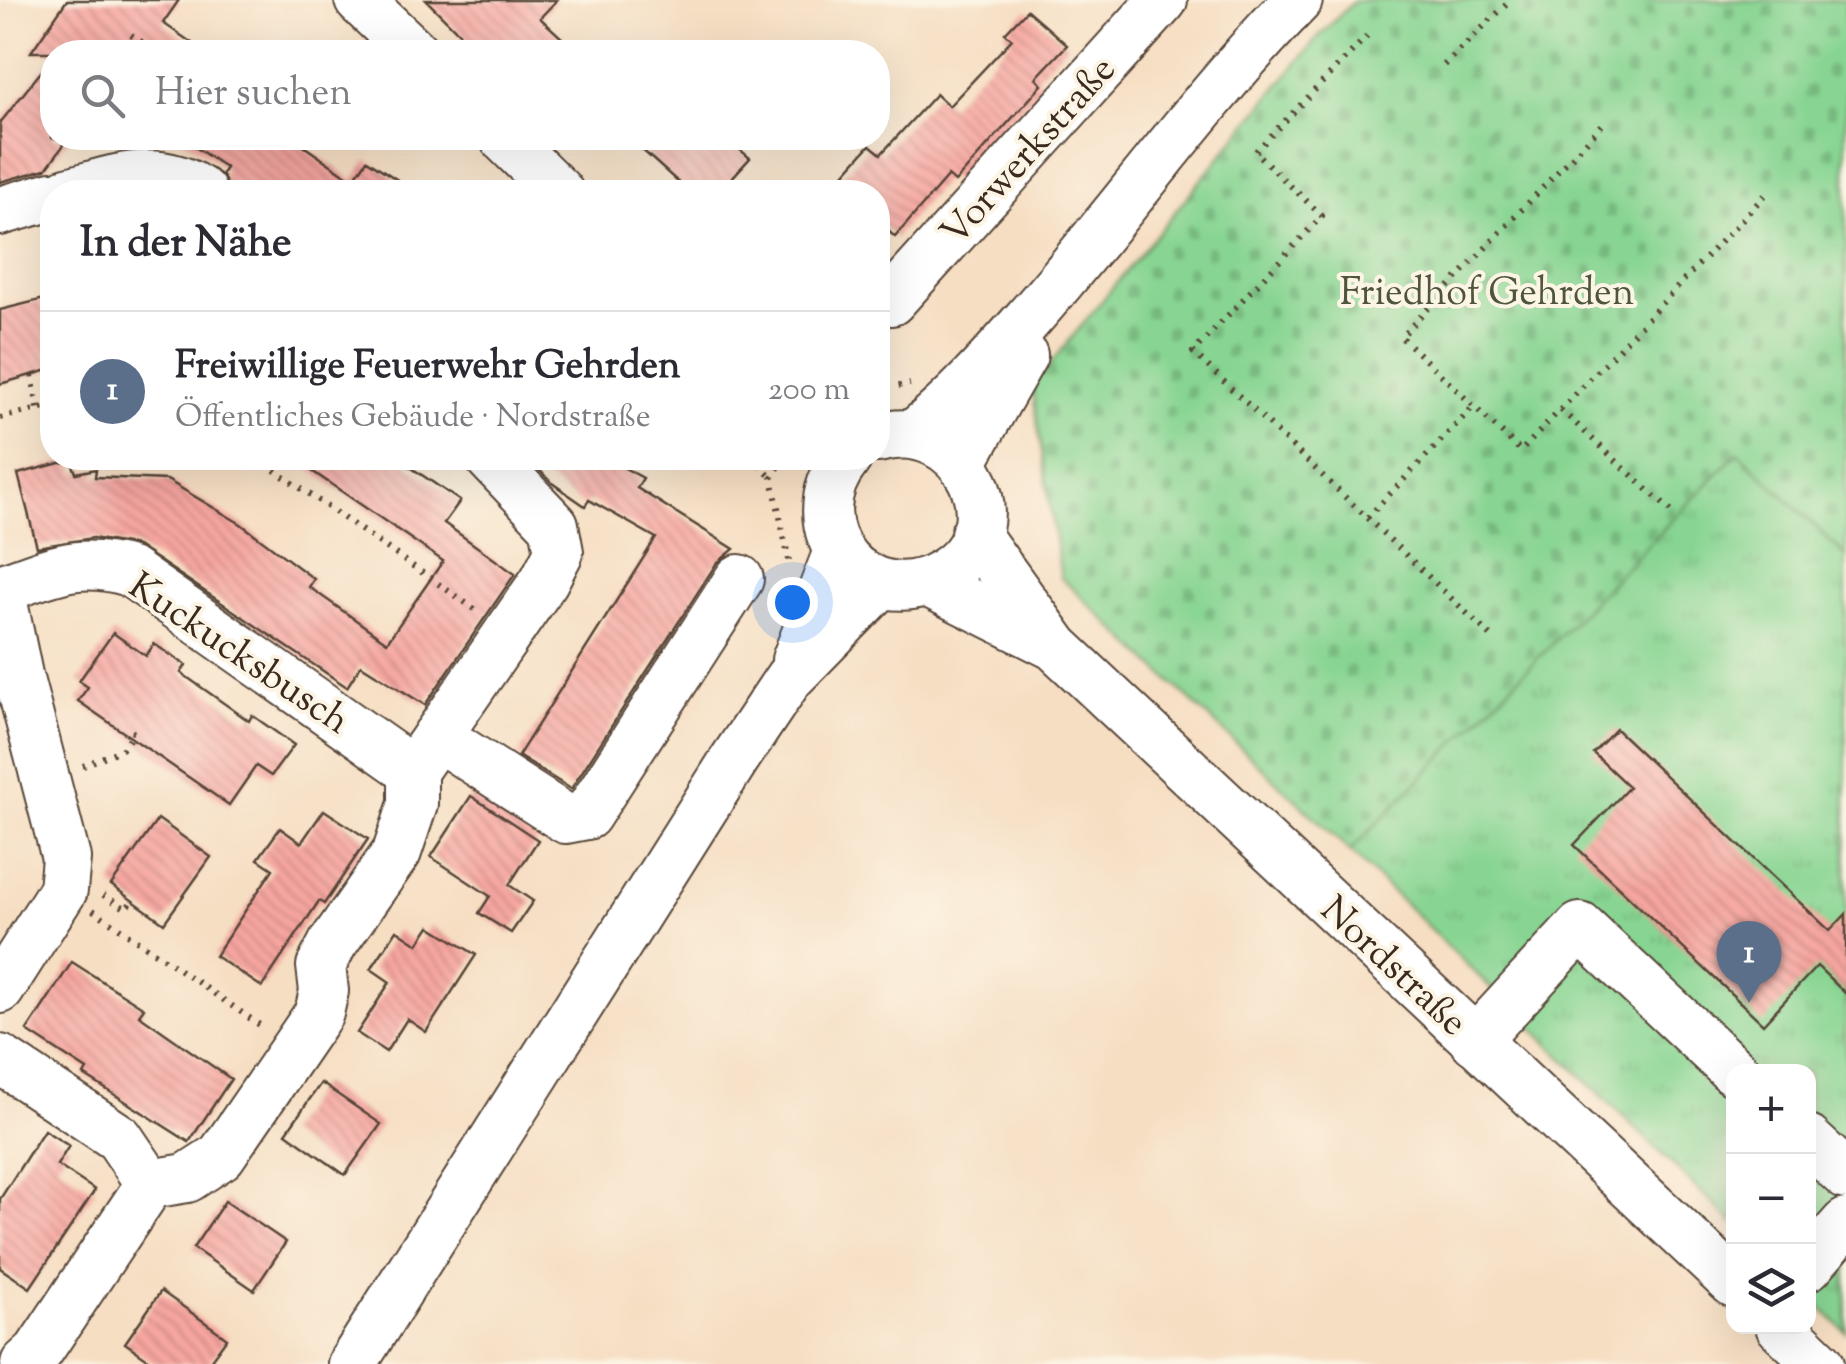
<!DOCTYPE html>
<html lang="de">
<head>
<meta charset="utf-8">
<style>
	:root { --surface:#fff; --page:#f2f2f3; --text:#2b2b33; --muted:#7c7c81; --line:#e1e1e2; --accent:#b45309 }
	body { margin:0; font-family:"Sorts Mill Goudy",serif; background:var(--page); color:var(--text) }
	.controls { position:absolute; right:30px; bottom:30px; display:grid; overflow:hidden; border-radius:20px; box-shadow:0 10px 40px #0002 }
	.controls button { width:90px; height:90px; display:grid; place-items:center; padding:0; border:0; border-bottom:2px solid var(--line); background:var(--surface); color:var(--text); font:50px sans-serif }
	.you { position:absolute; left:792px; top:602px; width:35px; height:35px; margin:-25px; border:8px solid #fff; border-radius:50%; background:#1a73e8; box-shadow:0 0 0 15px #1a73e833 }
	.badge { display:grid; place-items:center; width:65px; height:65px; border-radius:50%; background:var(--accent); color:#fff; font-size:32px; font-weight:700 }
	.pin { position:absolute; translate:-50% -82px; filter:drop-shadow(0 2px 5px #0008) }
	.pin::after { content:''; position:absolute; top:52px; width:35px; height:30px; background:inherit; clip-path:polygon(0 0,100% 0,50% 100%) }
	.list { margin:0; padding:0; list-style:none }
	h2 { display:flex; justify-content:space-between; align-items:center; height:130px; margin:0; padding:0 40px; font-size:42px }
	h2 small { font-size:32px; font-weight:400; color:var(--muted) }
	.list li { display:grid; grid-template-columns:65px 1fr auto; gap:30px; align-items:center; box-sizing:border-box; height:160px; padding:0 40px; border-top:2px solid var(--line) }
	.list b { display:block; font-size:38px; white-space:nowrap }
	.list p { margin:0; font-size:32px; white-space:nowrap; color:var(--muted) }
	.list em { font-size:32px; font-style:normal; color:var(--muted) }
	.icon { flex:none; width:55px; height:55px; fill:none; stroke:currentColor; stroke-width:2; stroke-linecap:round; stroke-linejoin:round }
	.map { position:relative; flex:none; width:1846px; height:1364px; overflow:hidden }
	.search { position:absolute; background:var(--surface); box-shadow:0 10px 40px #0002; left:40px; top:40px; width:850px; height:110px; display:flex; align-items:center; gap:25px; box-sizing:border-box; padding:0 35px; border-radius:40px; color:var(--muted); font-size:38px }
	.panel { position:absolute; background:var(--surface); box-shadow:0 10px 40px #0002; left:40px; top:180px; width:850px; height:290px; border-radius:40px }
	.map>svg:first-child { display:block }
	.grass { fill:url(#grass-tufts); stroke:#628058; stroke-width:2.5 }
	.cemetery { fill:url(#cemetery-stones); stroke:#628058; stroke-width:2.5 }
	.building { fill:url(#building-back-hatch) }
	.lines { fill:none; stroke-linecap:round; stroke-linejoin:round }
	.minor-casing { stroke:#574537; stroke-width:52 }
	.path { stroke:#574537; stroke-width:6; stroke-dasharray:2.5 8; stroke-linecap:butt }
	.minor { stroke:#fff; stroke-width:48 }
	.labels { text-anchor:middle; stroke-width:8; stroke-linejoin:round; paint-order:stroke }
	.street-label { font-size:38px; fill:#3b2a1e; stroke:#fcf5e5 }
	.park-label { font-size:38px; fill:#4e553b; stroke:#fcf5e5 }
</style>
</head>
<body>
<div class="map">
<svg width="1846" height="1364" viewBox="0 0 1846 1364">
	<defs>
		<pattern id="grass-tufts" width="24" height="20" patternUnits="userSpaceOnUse" patternTransform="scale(2.5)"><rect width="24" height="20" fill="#88d593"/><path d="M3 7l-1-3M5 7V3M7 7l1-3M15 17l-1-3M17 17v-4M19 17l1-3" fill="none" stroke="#76b77e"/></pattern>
		<pattern id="cemetery-stones" width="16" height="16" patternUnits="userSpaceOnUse" patternTransform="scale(2.5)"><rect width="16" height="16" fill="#88d593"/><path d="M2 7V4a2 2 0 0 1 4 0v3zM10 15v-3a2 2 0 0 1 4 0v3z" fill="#76b77e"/></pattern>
		<pattern id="building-back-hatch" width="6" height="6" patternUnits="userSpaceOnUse" patternTransform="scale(2.5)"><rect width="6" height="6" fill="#f7a6a0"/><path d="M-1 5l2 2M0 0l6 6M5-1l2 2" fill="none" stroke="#c98782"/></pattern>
	</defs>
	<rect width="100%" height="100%" fill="#fcf5e5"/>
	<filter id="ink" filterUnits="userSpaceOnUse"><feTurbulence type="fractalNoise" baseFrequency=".01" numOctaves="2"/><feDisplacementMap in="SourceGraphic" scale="20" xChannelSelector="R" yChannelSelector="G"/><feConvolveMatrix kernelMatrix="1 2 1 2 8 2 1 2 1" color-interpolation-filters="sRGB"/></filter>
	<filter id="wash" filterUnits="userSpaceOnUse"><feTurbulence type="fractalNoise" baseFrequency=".0048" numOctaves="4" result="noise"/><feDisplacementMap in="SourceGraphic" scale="40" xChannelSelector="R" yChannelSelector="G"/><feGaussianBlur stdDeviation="2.25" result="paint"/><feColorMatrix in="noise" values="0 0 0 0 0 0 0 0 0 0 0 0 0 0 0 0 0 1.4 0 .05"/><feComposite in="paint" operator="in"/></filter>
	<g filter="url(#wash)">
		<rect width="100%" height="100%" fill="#f6dec3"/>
		<!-- grass -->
		<path class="grass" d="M 1739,451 L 1846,556 L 1846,1332 L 1809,1296 L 1808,1072 L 1734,1072 L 1733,1223 L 1350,851 Z"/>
		<!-- cemetery -->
		<path class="cemetery" d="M 1355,0 L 1846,0 L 1846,556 L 1738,452 L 1350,851 L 1061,578 L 1032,386 L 1320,35 Z"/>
		<g id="blocks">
			<!-- building -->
			<g class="building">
				<path d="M 67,0 L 179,0 L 163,23 L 205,52 L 31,52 Z"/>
				<path d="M 426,0 L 557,0 L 540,18 L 577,52 L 478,52 Z"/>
				<path d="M 1027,10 L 1067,45 L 1036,78 L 1042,85 L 955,182 L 948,176 L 895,237 L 878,222 L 878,192 L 828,192 L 870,145 L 881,154 L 936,94 L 949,106 L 1012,39 L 1005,33 Z"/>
				<path d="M 52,58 L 52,138 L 69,138 L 46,169 L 0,182 L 0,123 Z"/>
				<path d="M 182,138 L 292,138 L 353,180 L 367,160 L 416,192 L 230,192 L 222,174 L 226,168 Z"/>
				<path d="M 629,138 L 726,138 L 750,158 L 719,192 L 689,192 Z"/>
				<path d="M 52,297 L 52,369 L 0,384 L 0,310 Z"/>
				<path d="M 293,458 L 397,458 L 460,501 L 444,523 L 515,574 L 425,705 L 361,665 L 347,687 L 137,546 L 93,538 L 37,547 L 18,474 L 71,460 L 76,473 L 96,469 L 95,477 L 167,480 L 241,524 L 314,579 L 309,587 L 387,642 L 443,561 Z"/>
				<path d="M 528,458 L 606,458 L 643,478 L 637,488 L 734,549 L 716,564 L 571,789 L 518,756 L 656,538 L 589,500 L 585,506 L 552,483 Z"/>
				<path d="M 113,633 L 146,656 L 154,644 L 186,665 L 181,673 L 249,721 L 252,715 L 294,745 L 271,776 L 256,766 L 229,805 L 78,701 L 88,687 L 79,681 Z"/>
				<path d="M 1616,729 L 1830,931 L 1846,914 L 1846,994 L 1817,966 L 1763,1024 L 1574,845 L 1629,787 L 1593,753 Z"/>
				<path d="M 471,796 L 538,840 L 509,885 L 533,901 L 511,933 L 479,913 L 490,896 L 431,857 Z"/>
				<path d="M 324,810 L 368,839 L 324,904 L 319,901 L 262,987 L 215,956 L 273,869 L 258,859 L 280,828 L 301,843 Z"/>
				<path d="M 158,819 L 211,857 L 164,923 L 111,885 Z"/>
				<path d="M 430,926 L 476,955 L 426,1032 L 407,1019 L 386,1052 L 357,1033 L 390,982 L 371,969 L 397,930 L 418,944 Z"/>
				<path d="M 72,962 L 144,1008 L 139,1015 L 231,1079 L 189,1142 L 84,1075 L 87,1070 L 27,1031 Z"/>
				<path d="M 321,1083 L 381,1124 L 345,1175 L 286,1133 Z"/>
				<path d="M 44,1130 L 69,1146 L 57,1165 L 95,1190 L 30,1288 L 0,1268 L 0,1199 Z"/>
				<path d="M 225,1201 L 286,1242 L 254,1290 L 193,1248 Z"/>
				<path d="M 161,1291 L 227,1338 L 208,1364 L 155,1364 L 125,1343 Z"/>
			</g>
		</g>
	</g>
	<g filter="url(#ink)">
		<use href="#blocks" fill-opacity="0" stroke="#574537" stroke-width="2.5"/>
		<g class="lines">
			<!-- minor casing -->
			<g class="minor-casing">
				<g id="minor">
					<path d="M 359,0 L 414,52"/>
					<path d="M 504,138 L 559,192"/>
					<path d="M 67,192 C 115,180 157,161 202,192"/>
					<path d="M 0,211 L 52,196"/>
					<path d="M 891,301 L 1163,0"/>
					<path d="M 914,434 C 956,400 991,361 1027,320 C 1119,216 1200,100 1298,0"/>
					<path d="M 847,458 C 790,527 866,620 944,573 C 1020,528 964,413 878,438"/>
					<path d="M 962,462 L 1023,355"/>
					<path d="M 975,534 L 1056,647 L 1734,1283"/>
					<path d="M 927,582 L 1049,643"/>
					<path d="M 0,588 L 18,675 L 66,858 L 63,890 L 0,989"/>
					<path d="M 0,589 C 51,572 76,556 130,572 L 413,771"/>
					<path d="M 796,660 L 838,551"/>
					<path d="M 437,736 L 566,819 L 587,815 L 739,579"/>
					<path d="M 1475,1041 L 1580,927 L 1735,1072"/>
					<path d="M 0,1059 L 119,1138 L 150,1184"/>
					<path d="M 1808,1140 L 1846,1175"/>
					<path d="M 150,1184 L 187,1178 L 221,1156 L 319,1013 L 324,991 L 321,966 L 333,943 L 397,852 L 413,804 L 413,771 L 544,581 L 559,552 L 554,525 L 490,458"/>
					<path d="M 1808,1266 L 1846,1223"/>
					<path d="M 1780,1326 L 1820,1364"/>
					<path d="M 25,1364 L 38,1352 L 150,1184"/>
					<path d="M 352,1364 L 734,760 L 789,678 L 881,584"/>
				</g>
			</g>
			<!-- path -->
			<g class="path">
				<path d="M 131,35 L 157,52"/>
				<path d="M 1367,36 L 1255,152 L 1322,216 L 1193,352 L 1367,518 L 1474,406"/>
				<path d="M 1444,65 L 1511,0"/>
				<path d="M 1602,125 L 1401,337 L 1521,451 L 1770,190"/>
				<path d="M 32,375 L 38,409"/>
				<path d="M 878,390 L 910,384"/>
				<path d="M 1561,410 L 1672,512"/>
				<path d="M 0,418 L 52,406"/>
				<path d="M 257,458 L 479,612"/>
				<path d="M 752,458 L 772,478"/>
				<path d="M 784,458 L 772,478 L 789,561"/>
				<path d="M 1367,518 L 1492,637"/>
				<path d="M 83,766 L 122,749 L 134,733 L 128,729"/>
				<path d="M 103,895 L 127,909 L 132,900"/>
				<path d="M 93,910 L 264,1028"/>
			</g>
			<!-- minor -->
			<use href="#minor" class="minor"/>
		</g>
	</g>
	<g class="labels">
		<!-- street labels -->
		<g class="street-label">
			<text transform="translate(1027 150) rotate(-48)" y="13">Vorwerkstraße</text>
			<text transform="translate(240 652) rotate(34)" y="13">Kuckucksbusch</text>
			<text transform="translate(1395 965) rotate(43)" y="13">Nordstraße</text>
		</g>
		<!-- park labels -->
		<g class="park-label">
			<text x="1487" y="304">Friedhof Gehrden</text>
		</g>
	</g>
</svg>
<div class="controls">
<button>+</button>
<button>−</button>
<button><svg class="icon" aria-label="layers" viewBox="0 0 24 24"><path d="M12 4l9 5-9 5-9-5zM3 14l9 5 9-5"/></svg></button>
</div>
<div class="you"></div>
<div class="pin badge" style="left:1749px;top:1003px;background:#5c6f8a">1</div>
<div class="search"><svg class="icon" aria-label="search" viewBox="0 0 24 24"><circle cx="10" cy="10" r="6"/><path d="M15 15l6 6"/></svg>Hier suchen</div>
<section class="panel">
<h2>In der Nähe<small></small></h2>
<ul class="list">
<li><span class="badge" style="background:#5c6f8a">1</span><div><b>Freiwillige Feuerwehr Gehrden</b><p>Öffentliches Gebäude · Nordstraße</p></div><em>200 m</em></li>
</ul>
</section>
</div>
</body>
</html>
